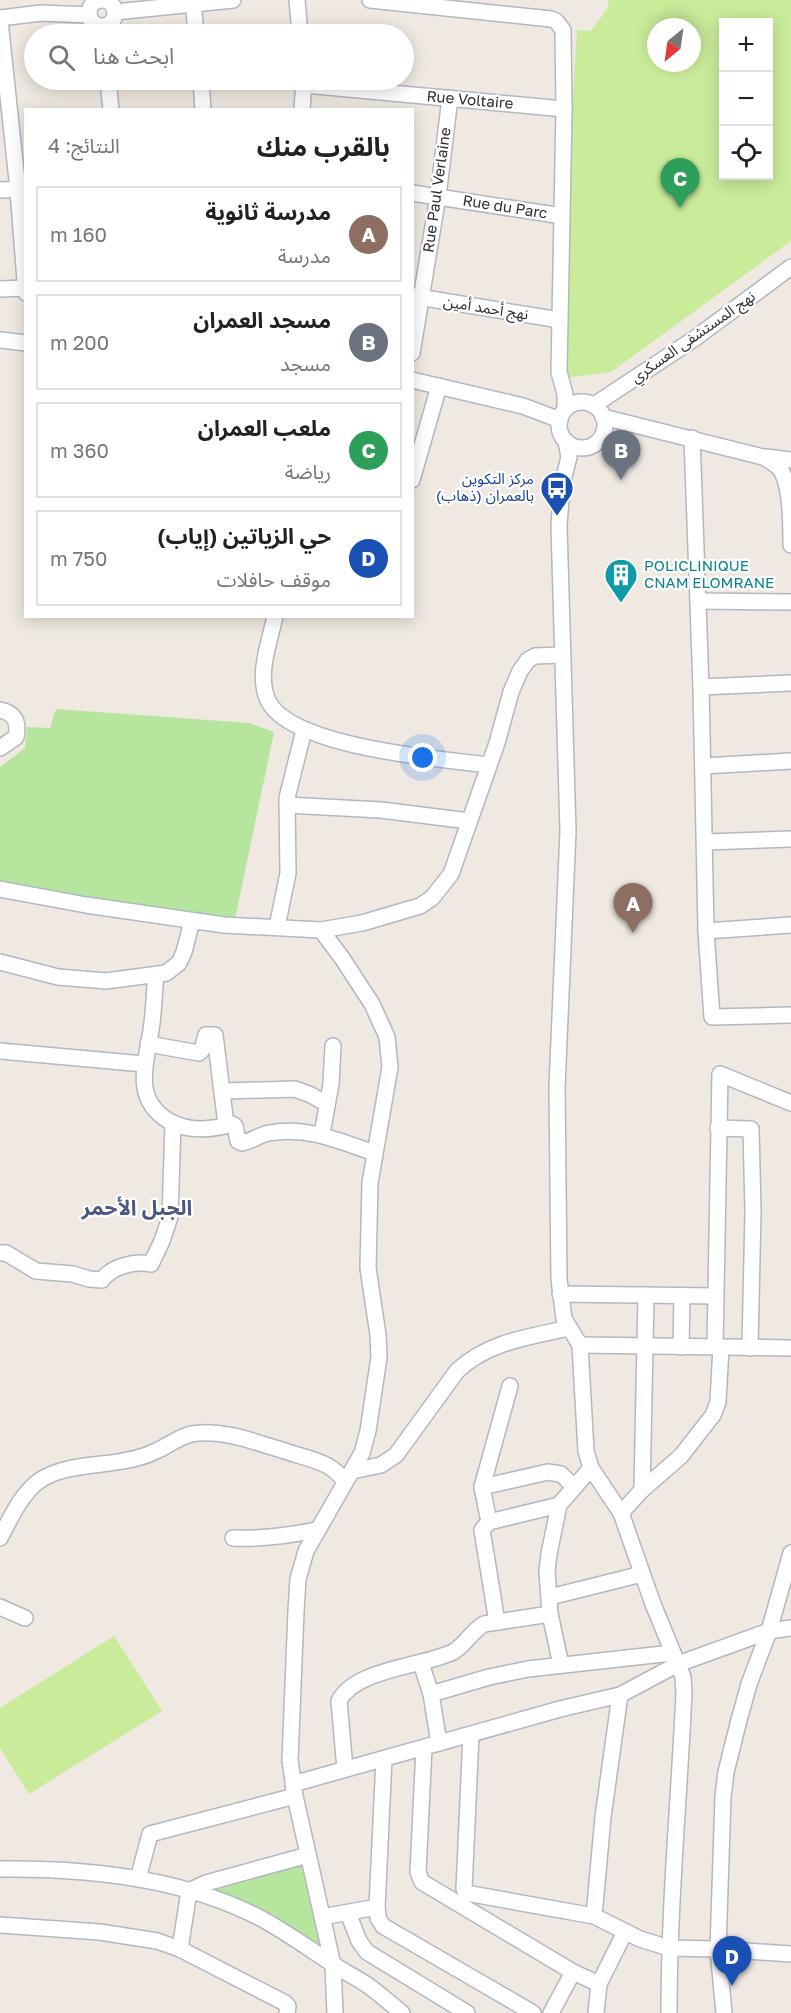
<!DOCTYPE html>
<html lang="ar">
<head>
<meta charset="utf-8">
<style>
	:root { --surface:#fff; --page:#f2f2f2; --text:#222; --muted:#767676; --line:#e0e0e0; --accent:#4264fb }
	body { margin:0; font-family:"Golos Text","Noto Sans Arabic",sans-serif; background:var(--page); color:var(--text); direction:rtl }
	.controls { position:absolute; right:18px; top:18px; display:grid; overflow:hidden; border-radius:0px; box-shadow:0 3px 15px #0003 }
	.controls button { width:54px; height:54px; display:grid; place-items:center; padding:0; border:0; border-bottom:2px solid var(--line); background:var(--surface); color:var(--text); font:30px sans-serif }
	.compass { position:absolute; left:647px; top:18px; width:54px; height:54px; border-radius:50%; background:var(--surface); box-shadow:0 3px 15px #0003; rotate:209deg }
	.you { position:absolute; left:423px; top:758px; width:21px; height:21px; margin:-15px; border:4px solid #fff; border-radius:50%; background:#1a73e8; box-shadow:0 0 0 9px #1a73e833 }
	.badge { display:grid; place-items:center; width:39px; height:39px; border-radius:50%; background:var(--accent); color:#fff; font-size:20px; font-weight:700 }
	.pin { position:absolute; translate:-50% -50px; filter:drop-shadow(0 2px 3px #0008) }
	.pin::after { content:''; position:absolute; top:32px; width:21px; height:18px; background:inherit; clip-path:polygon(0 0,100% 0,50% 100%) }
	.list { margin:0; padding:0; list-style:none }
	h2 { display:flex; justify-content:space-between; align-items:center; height:78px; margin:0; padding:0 24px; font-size:26px }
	h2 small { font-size:20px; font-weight:400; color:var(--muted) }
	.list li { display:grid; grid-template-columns:39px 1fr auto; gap:18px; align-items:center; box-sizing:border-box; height:96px; margin:0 12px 12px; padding:0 12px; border:2px solid var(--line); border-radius:0px }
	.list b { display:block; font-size:22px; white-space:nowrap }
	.list p { margin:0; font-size:20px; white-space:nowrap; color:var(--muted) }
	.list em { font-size:20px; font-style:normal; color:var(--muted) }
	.icon { flex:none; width:33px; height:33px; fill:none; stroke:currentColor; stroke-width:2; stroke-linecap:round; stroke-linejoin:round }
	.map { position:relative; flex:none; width:791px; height:2013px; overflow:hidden; direction:ltr }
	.search { position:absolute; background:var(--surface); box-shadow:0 3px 15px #0003; left:24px; top:24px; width:390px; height:66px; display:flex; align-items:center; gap:15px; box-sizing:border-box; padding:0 21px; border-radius:33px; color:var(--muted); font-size:22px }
	.panel { position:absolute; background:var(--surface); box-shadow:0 3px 15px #0003; left:24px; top:108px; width:390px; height:510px; border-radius:0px; direction:rtl }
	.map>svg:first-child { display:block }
	.green { fill:#b6e59e }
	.pitch { fill:#c9ec9a; fill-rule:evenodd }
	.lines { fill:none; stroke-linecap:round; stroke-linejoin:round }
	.minor-casing { stroke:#b4b7c1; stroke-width:18 }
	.minor { stroke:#fff; stroke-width:15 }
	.labels { text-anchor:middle; stroke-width:4.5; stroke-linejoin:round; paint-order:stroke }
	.street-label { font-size:15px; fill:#2e2e2e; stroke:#fff }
	.transit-label { font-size:15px; fill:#164399; stroke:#fff; text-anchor:end }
	.culture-label { font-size:15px; fill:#0d838f; stroke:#fff; text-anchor:start }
	.district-label { font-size:21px; font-weight:bold; fill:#4d5680; stroke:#fff }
</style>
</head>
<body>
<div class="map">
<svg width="791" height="2013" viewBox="0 0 791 2013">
	<rect width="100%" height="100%" fill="#efe9e1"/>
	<!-- green -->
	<g class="green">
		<path d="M 56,709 L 249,723 L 274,732 L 234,924 L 0,886 L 0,767 L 25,748 L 27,727 L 50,728 Z"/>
		<path d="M 305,1861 L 327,1953 L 198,1891 Z"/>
	</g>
	<!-- pitch -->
	<g class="pitch">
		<path d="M 609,0 L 791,0 L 791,241 L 611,372 L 566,378 L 571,128 L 577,30 L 591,31 L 607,9 ZM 724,22 L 768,22 L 768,176 L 724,176 ZM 656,27 L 692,27 L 692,63 L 656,63 Z"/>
		<path d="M 114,1636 L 162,1711 L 29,1794 L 0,1748 L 0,1708 Z"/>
	</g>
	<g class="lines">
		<!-- minor casing -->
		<g class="minor-casing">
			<g id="minor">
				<circle cx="102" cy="13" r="13"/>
				<path d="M 193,0 L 196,34"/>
				<path d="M 297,0 L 300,34"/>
				<path d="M 370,0 L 551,19 L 556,21 L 563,30 L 564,109 L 559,372 L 565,394 L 565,410"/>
				<path d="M 115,12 L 233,0"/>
				<path d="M 0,18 L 41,13 L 89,15"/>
				<path d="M 0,21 L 18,190 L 26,293"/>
				<path d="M 108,80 L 111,110"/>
				<path d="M 201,80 L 203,110"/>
				<path d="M 305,85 L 564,109"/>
				<path d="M 302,110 L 304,80"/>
				<path d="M 0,190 L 26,189"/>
				<path d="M 412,193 L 562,216"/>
				<path d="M 0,289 L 26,288"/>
				<path d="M 412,296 L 560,320"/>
				<path d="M 0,340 L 26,343"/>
				<path d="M 412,353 L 438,196 L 450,98"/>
				<path d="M 412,380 L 523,406 L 560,420"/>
				<circle cx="582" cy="425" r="23"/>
				<path d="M 594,405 L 694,339 L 791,267"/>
				<path d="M 603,417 L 763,457 C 770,461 778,465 782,472 C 791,490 791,525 791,545"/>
				<path d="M 692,438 L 701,687 L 706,931 L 712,1017 L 791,1015"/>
				<path d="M 566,441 L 569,457 L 562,485 L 559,526 L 568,831 L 557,1087 L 559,1279 L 564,1319 L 580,1345 L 586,1451 L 591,1468 L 621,1513 L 653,1604 L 683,1677 L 684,1693 C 679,1800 669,1906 669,2013"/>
				<path d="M 766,457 L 791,460"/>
				<path d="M 412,480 L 439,386"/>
				<path d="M 698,601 L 791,602"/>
				<path d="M 275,616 C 270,641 257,673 267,698 C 285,747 441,759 488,765"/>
				<path d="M 701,687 L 791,683"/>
				<path d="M 0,710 C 15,713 19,722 16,737 L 0,748"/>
				<path d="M 703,766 L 791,761"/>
				<path d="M 287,805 L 381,810 L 469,821"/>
				<path d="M 705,842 L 791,839"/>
				<path d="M 0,889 L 86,905 L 224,925 L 321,930 L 362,923 L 420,906 L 432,898 L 451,874 L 497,743 L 511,692 L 520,671 L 528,660 L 535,656 L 562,655"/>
				<path d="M 277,927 L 288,873 L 287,798 L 304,730"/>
				<path d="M 321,930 L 342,958 L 372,1004 L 387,1037 L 390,1067 L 370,1183 L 368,1268 L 378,1335 L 379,1357 L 368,1431 L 362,1453 L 306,1551 L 298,1579 L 296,1611 L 290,1760 L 295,1796 L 333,1965 L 335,2013"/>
				<path d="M 706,931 L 791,925"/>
				<path d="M 0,962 L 58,977 L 106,981 L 166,973 L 179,963 L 184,952 L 192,921"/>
				<path d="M 156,975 C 154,993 154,1012 151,1030 C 146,1064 132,1099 169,1121 C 188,1132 211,1130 232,1124 L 235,1126 L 238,1141 L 242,1143 C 252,1141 259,1135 269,1133 C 306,1126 340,1141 374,1153"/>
				<path d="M 148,1044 L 199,1053 L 202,1050 L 206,1035 L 215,1035 L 226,1125"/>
				<path d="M 0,1051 L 144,1064"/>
				<path d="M 223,1091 L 295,1089 L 311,1095 L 327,1104"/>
				<path d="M 718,1128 L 751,1129 L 753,1211 L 750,1348"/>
				<path d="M 322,1134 L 331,1084 L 333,1046"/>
				<path d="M 0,1253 L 6,1253 L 36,1271 L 73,1274 L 89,1279 L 102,1280 C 112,1266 134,1261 151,1264 L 162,1241 L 170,1217 L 173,1123"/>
				<path d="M 560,1294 L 716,1296"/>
				<path d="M 580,1345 L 791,1348"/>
				<path d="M 681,1347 L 682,1296"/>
				<path d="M 715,1347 L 720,1074 L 791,1103"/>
				<path d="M 352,1471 L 381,1465 L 396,1455 L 457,1371 C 487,1342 529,1337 569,1328"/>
				<path d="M 482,1487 L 548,1472 L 561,1474 L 574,1487"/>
				<path d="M 642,1490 L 646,1295"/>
				<path d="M 621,1513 L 642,1490 L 681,1456 L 713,1415 L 718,1402 L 721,1347"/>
				<path d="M 489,1522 L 482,1487 L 510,1386"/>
				<path d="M 0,1538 C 10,1519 21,1494 39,1481 C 61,1465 97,1466 123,1461 C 135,1459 147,1456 158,1450 C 169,1445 179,1437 191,1434 C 221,1428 257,1443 285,1451 C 299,1456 315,1459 328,1466 C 335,1470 341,1476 345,1482"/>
				<path d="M 233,1538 C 262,1539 288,1536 316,1530"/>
				<path d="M 550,1597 L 642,1574"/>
				<path d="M 0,1607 L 25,1618"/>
				<path d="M 497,1622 L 482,1530 L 489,1522 L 559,1505"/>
				<path d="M 421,1663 L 431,1694 L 439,1743"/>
				<path d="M 561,1665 L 550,1614 L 547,1571 L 549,1554 L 559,1505 L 591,1468"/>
				<path d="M 431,1694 L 489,1677 L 528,1669 L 672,1653"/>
				<path d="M 471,1735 L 464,1889 L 466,1893 L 594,1916 L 640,1939 L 669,1948 L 718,1949 L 791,1954"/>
				<path d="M 424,1748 L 418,1872 L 422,1882 L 573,1972 L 599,1984"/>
				<path d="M 384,1759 L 377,1907 L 378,1918 L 383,1926 L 533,2013"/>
				<path d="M 345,1769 L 339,1701 C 355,1669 421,1667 453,1652 C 465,1645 472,1631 484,1624 L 550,1614"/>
				<path d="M 293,1784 L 560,1709 L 620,1695 L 678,1664 L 769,1631 L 791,1628"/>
				<path d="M 0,1869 C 86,1868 185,1878 262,1919 C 286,1932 308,1948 331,1963 C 344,1972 358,1978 370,1987 C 381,1995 391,2004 402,2013"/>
				<path d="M 138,1879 L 150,1834 L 295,1796"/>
				<path d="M 348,1913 L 359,1941 L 367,1952 L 467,2013"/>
				<path d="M 594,1916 L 603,1817 L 620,1695"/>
				<path d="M 322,1917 L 377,1907"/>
				<path d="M 0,1925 L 100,1932 L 157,1941 L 180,1949 L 285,2003 L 288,2006 L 287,2013"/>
				<path d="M 180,1949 L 189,1891 L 206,1883 L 308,1855"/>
				<path d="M 551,2013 L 573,1972"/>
				<path d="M 596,2013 L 599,1984 L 625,1932"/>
				<path d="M 724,2013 L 718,1949 L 723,1797 L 726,1772 L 739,1720 L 749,1684 L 769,1631 L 791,1553"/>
			</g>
		</g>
		<!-- minor -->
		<use href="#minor" class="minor"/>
	</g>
	<!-- icons -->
	<defs>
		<g id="bus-pin" transform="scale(1.725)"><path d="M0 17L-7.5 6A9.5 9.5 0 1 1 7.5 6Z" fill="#1a4fb4" stroke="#fff"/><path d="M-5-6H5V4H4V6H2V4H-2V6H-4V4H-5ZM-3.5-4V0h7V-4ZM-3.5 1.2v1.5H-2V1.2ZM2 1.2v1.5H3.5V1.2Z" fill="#fff"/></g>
		<g id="building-pin" transform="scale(1.725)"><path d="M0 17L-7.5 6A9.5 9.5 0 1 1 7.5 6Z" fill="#0f9aa8" stroke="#fff"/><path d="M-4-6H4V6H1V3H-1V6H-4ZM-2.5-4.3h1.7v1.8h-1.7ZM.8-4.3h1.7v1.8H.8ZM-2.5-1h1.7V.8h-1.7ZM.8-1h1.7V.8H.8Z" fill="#fff"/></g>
	</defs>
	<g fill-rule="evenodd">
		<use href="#bus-pin" x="557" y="488"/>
		<use href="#building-pin" x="621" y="575"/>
	</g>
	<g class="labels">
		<!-- street labels -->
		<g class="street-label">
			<text transform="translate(470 100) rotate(5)" y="5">Rue Voltaire</text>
			<text transform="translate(437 190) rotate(-82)" y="5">Rue Paul Verlaine</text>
			<text transform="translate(505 207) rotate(9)" y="5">Rue du Parc</text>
			<text transform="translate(486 308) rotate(9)" y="5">نهج أحمد أمين</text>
			<text transform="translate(693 337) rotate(-35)" y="5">نهج المستشفى العسكري</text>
		</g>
		<!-- transit labels -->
		<g class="transit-label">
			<text x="534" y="484">مركز التكوين<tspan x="534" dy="17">بالعمران (ذهاب)</tspan></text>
		</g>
		<!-- culture labels -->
		<g class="culture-label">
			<text x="644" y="571">POLICLINIQUE<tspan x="644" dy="17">CNAM ELOMRANE</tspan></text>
		</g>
		<!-- district labels -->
		<g class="district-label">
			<text x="137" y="1215">الجبل الأحمر</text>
		</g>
	</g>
</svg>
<div class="controls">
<button>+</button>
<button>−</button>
<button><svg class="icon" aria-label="locate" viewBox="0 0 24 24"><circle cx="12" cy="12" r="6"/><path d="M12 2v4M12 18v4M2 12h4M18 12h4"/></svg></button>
</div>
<svg class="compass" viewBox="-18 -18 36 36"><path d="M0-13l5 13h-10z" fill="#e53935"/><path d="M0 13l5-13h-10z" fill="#767676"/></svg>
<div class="you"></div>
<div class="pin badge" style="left:633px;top:933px;background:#8d6e63">A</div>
<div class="pin badge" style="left:621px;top:480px;background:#6b7280">B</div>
<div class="pin badge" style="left:680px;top:208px;background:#2e9e5b">C</div>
<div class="pin badge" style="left:732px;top:1986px;background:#1a4fb4">D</div>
<div class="search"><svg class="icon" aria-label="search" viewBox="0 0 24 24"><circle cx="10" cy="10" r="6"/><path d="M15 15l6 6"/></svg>ابحث هنا</div>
<section class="panel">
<h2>بالقرب منك<small>النتائج: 4</small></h2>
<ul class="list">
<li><span class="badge" style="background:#8d6e63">A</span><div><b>مدرسة ثانوية</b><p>مدرسة</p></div><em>160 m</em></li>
<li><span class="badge" style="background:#6b7280">B</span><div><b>مسجد العمران</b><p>مسجد</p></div><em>200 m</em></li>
<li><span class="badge" style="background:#2e9e5b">C</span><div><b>ملعب العمران</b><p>رياضة</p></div><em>360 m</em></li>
<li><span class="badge" style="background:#1a4fb4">D</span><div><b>حي الزياتين (إياب)</b><p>موقف حافلات</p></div><em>750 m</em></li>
</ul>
</section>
</div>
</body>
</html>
